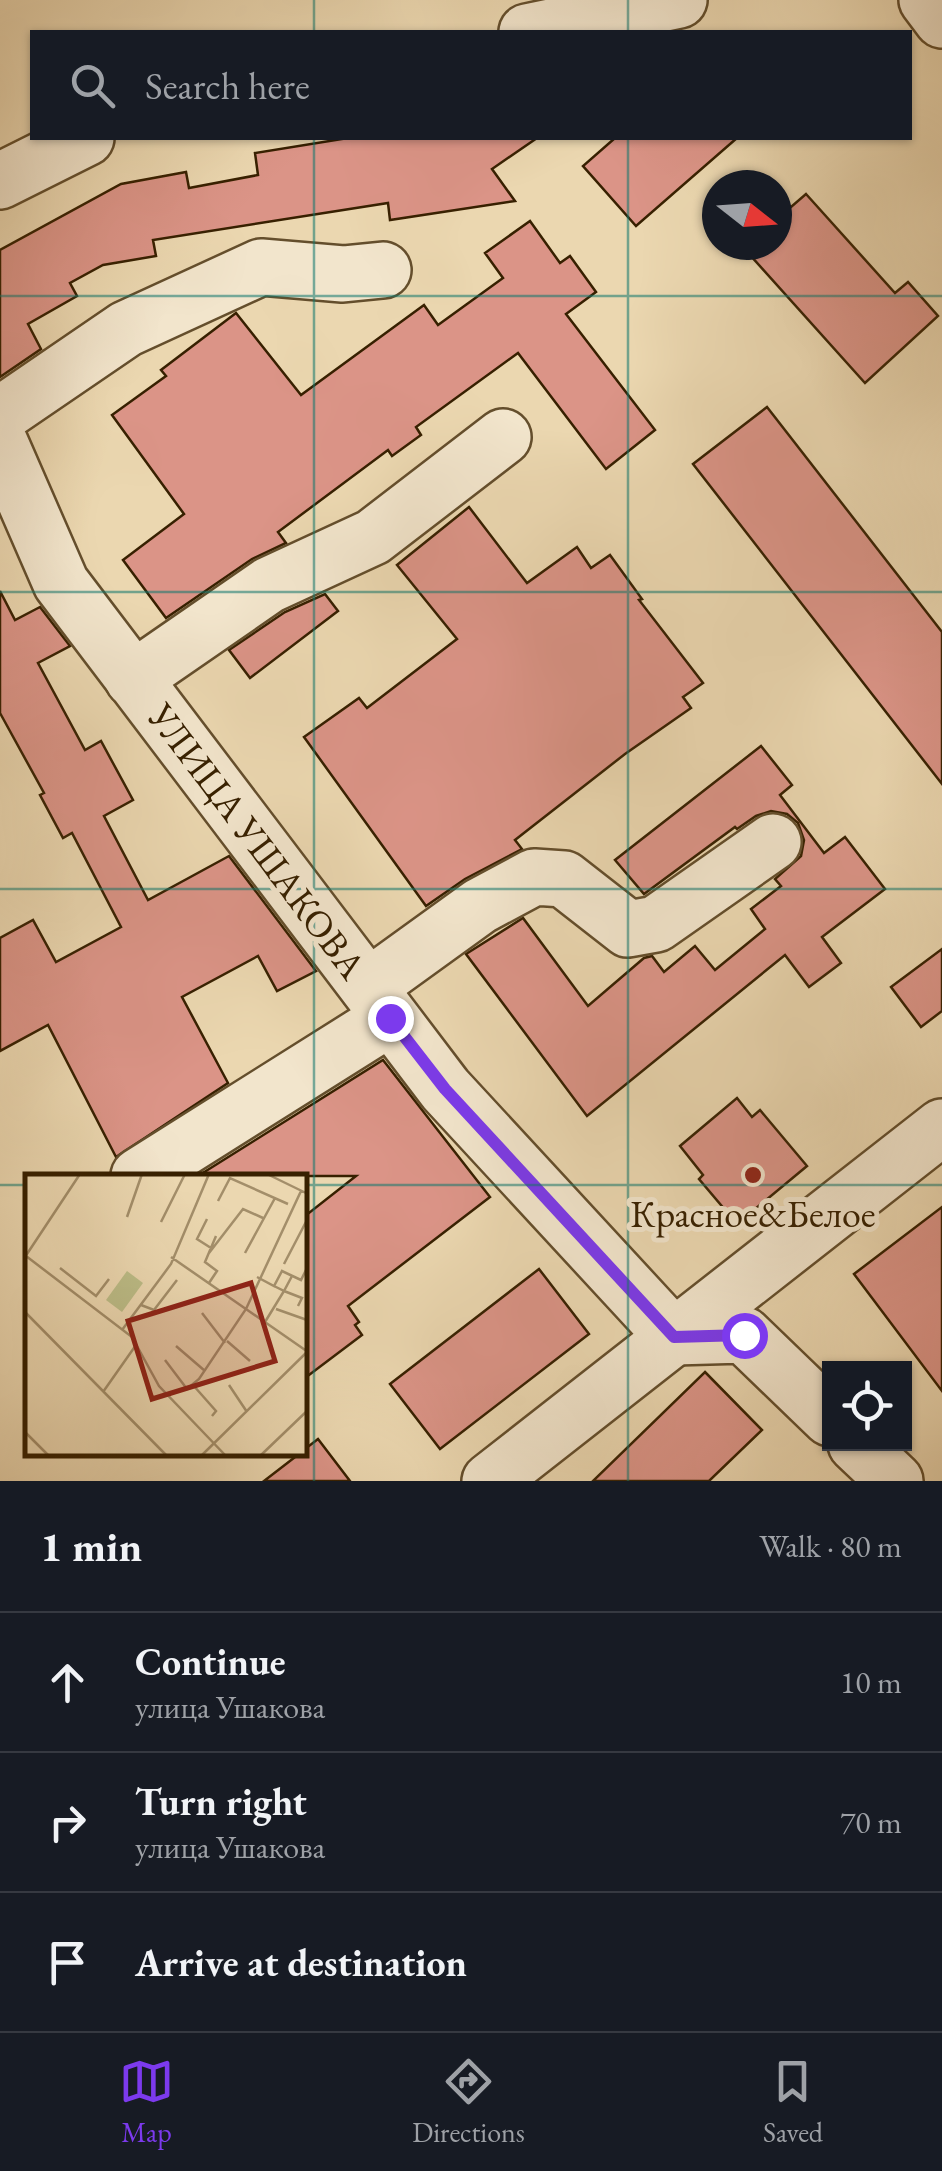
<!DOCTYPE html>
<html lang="en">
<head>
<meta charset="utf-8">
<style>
	:root { --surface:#171b24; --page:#20242c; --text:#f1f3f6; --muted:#9ea1a6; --line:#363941; --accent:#7c3aed }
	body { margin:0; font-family:"EB Garamond",serif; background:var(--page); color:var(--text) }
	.controls { position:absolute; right:30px; bottom:30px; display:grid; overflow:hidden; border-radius:0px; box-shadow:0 2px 8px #0004 }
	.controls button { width:90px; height:90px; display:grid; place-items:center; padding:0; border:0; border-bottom:2px solid var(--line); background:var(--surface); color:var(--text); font:50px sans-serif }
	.compass { position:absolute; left:702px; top:170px; width:90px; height:90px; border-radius:50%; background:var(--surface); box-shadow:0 2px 8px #0004; rotate:107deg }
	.stop { position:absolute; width:30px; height:30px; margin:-22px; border:8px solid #7c3aed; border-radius:50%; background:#fff }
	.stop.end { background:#7c3aed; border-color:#fff; box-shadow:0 2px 10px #0008 }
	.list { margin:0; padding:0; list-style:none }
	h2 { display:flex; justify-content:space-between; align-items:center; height:130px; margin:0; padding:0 40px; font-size:42px }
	h2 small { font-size:32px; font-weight:400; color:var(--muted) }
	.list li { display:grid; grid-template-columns:65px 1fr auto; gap:30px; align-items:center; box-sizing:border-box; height:140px; padding:0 40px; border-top:2px solid var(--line) }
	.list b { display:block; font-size:38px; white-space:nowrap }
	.list p { margin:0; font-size:32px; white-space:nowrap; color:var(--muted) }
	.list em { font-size:32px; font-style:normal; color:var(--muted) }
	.icon { flex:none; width:55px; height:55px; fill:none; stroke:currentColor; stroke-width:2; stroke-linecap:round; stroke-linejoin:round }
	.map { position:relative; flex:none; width:942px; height:1481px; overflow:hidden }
	.search { position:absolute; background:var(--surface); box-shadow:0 2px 8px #0004; left:30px; right:30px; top:30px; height:110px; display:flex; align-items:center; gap:25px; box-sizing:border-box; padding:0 35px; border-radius:0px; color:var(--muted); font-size:38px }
	.sheet { height:550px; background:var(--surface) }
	nav { display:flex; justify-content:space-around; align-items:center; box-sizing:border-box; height:140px; border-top:2px solid var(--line); background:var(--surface); font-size:28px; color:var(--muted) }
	nav a { display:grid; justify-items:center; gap:5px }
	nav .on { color:var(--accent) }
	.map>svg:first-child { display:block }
	.building { fill:#db9487; stroke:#372000; stroke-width:2.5 }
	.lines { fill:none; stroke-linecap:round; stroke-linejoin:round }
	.minor-casing { stroke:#644e2c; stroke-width:60 }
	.minor { stroke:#f2e5cc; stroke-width:55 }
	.route { stroke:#7c3aed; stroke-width:12 }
	.grid { fill:none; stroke:#0f766e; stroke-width:2.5; stroke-opacity:0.55 }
	.poi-dot { fill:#8f2418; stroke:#f2e5cc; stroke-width:4 }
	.labels { text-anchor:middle; stroke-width:10; stroke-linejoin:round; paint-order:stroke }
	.street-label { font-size:38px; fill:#372000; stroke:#f2e5cc }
	.poi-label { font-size:38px; fill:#372000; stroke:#f2e5cc }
	.inset-road { fill:none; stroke:#a38e6a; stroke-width:2.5 }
	.view { fill:#8f2418; fill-opacity:0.15; stroke:#8f2418; stroke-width:5 }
	.inset-edge { fill:none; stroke:#372000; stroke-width:5 }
</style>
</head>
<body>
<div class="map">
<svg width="942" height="1481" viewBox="0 0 942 1481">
	<rect width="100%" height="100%" fill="#ebd7b0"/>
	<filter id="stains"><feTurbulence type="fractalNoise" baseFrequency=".002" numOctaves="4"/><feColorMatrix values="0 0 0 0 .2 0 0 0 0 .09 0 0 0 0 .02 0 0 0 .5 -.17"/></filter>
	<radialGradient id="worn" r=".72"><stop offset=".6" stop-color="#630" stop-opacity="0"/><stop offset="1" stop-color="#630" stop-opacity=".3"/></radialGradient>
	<!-- building -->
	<g class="building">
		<path d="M 348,138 L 537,138 L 492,169 L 515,201 L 390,220 L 388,203 L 153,240 L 156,256 L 103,265 L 70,283 L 77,296 L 28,324 L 41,349 L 0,377 L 0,250 L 121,184 L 186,172 L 189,188 L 258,175 L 255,153 Z"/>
		<path d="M 615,138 L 737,138 L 636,226 L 583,166 Z"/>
		<path d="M 806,194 L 895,293 L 908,282 L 938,316 L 865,383 L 741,245 L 777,245 L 777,219 Z"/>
		<path d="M 530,221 L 560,263 L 570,256 L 596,292 L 566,314 L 655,430 L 606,469 L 518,353 L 416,427 L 421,435 L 392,456 L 388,450 L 278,532 L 286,543 L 252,559 L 166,618 L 123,560 L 184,514 L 112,415 L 166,376 L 161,370 L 236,313 L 301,395 L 424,305 L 438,325 L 503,278 L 485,253 Z"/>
		<path d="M 767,407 L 942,632 L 942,784 L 693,464 Z"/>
		<path d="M 469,507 L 527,583 L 577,547 L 591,568 L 610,555 L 642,599 L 639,600 L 703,683 L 683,697 L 691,708 L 625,754 L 515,840 L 522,849 L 465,879 L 426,906 L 304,737 L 359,698 L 367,708 L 457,639 L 397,565 Z"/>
		<path d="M 0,591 L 15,620 L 40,607 L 70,646 L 38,663 L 85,750 L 101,741 L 133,800 L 104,816 L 148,900 L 229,856 L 316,971 L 277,991 L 258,956 L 182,997 L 228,1083 L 116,1157 L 48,1025 L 0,1051 L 0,938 L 33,920 L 56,962 L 121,927 L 72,833 L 63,838 L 40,795 L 44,793 L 0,713 Z"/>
		<path d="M 325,594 L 338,611 L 250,678 L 229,650 L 285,612 Z"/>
		<path d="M 761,746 L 792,785 L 780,795 L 824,853 L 845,837 L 885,889 L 822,937 L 841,963 L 809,987 L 785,955 L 587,1116 L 466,954 L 523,918 L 588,1006 L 644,958 L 652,956 L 664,972 L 695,946 L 715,970 L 765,929 L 751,909 L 781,886 L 775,879 L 801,856 L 804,840 L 798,823 L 787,814 L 771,811 L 756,816 L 737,829 L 735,827 L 644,894 L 615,860 Z"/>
		<path d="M 942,949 L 942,1011 L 921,1027 L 891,987 Z"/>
		<path d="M 383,1060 L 490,1197 L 348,1306 L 359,1322 L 355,1325 L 362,1335 L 305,1378 L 305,1216 L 356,1176 L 198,1176 Z"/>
		<path d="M 737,1098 L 752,1117 L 760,1110 L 807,1166 L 737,1224 L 699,1179 L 703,1175 L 680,1146 Z"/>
		<path d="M 942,1207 L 942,1391 L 854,1274 Z"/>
		<path d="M 539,1269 L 589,1334 L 440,1449 L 390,1384 Z"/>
		<path d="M 705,1372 L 762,1430 L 709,1481 L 593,1481 Z"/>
		<path d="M 318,1439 L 350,1481 L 264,1481 L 299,1454 L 305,1454 L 305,1449 Z"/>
	</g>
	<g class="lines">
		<!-- minor casing -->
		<g class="minor-casing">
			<g id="minor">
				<path d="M 927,0 L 942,20"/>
				<path d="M 527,32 L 679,0"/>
				<path d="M 0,181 L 86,138"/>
				<path d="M 0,415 L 126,329 L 261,267 L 343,274 L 383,270"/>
				<path d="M 0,443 L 61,583 L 445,1089 L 674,1337 L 744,1335 L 830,1418"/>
				<path d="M 133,679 L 269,585 L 373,537 L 503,437"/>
				<path d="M 368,987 L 480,906 L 534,877 L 564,879 L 628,929 L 656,924 L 773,842"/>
				<path d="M 139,1176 L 390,1018"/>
				<path d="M 856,1444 L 895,1481"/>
				<path d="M 490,1481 L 942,1127"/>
			</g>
		</g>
		<!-- minor -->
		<use href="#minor" class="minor"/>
	</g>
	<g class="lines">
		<!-- route -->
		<path class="route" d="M 390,1018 L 445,1089 L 674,1337 L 744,1335"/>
	</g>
	<!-- grid -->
	<path class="grid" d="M 314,0 L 314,32M 628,0 L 628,32M 314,138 L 314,1481M 628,138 L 628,1481M 0,296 L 942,296M 0,592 L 942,592M 0,889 L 942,889M 0,1185 L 28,1185M 305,1185 L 942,1185"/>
	<!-- markers -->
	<circle class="poi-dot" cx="753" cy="1175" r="10"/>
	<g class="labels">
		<!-- street labels -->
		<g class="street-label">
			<text transform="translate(257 841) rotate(53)" y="13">УЛИЦА УШАКОВА</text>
		</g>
		<!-- poi labels -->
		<g class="poi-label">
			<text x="753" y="1227">Красное&amp;Белое</text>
		</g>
	</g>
	<!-- overview -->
	<g transform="translate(25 1174)">
		<rect width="282" height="282" fill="#ebd7b0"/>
		<path d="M 102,97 L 118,109 L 97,138 L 81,126 Z" fill="#bcbd88"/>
		<path class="inset-road" d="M 242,0 L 283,20M 193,27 L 205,4 L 263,30M 102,43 L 117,0M 182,45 L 172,65 L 186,74M 136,48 L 160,0M 184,79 L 218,35 L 238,44M 220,79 L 250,24M 1,82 L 107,163 L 134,212 L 201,282M 0,83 L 55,0M 146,83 L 283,178M 259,90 L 283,44M 35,94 L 71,122 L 84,105M 267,102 L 259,117 L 277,124 L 273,132M 232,103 L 249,112 L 257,97 L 276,106 L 283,92M 184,109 L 192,97 L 180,88 L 191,62M 116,131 L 129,136 L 152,106M 251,135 L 282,146M 0,138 L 142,282M 177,139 L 200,169M 240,148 L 259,117 L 249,112M 97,156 L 146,90 L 184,0M 202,167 L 225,187M 151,172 L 180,197M 140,186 L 162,215 L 174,205 L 221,135 L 276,17M 168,211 L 191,237 L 187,242M 204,211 L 222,238M 78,218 L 111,171M 0,258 L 24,282M 176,282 L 283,177M 235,282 L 283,236"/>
		<path class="view" d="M 226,109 L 250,187 L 127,225 L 103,147 Z"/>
		<rect width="282" height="282" class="inset-edge"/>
	</g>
	<rect width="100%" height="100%" filter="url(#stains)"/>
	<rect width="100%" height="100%" fill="url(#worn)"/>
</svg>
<div class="controls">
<button><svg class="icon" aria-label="locate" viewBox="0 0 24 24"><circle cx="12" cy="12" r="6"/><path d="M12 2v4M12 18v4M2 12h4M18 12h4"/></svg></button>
</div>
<svg class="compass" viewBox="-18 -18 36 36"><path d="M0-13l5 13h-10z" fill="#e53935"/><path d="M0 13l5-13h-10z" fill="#9ea1a6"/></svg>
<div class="stop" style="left:744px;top:1335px"></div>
<div class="stop end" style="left:390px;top:1018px"></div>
<div class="search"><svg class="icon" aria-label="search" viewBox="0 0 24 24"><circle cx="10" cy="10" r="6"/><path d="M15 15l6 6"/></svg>Search here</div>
</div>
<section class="sheet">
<h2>1 min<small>Walk · 80 m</small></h2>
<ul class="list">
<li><svg class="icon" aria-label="ahead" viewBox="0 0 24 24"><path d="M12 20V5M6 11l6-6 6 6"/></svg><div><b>Continue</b><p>улица Ушакова</p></div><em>10 m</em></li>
<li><svg class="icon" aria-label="right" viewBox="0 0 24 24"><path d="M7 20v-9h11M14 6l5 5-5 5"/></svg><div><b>Turn right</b><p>улица Ушакова</p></div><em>70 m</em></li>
<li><svg class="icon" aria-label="arrive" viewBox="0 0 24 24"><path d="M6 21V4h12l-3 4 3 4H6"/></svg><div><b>Arrive at destination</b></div></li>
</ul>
</section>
<nav>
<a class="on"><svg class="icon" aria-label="map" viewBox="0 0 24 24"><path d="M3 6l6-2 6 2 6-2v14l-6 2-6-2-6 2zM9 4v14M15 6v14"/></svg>Map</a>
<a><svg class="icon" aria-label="directions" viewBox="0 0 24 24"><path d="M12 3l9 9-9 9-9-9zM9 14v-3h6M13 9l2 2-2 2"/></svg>Directions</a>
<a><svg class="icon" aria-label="saved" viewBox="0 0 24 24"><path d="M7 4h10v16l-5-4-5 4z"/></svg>Saved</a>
</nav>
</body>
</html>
